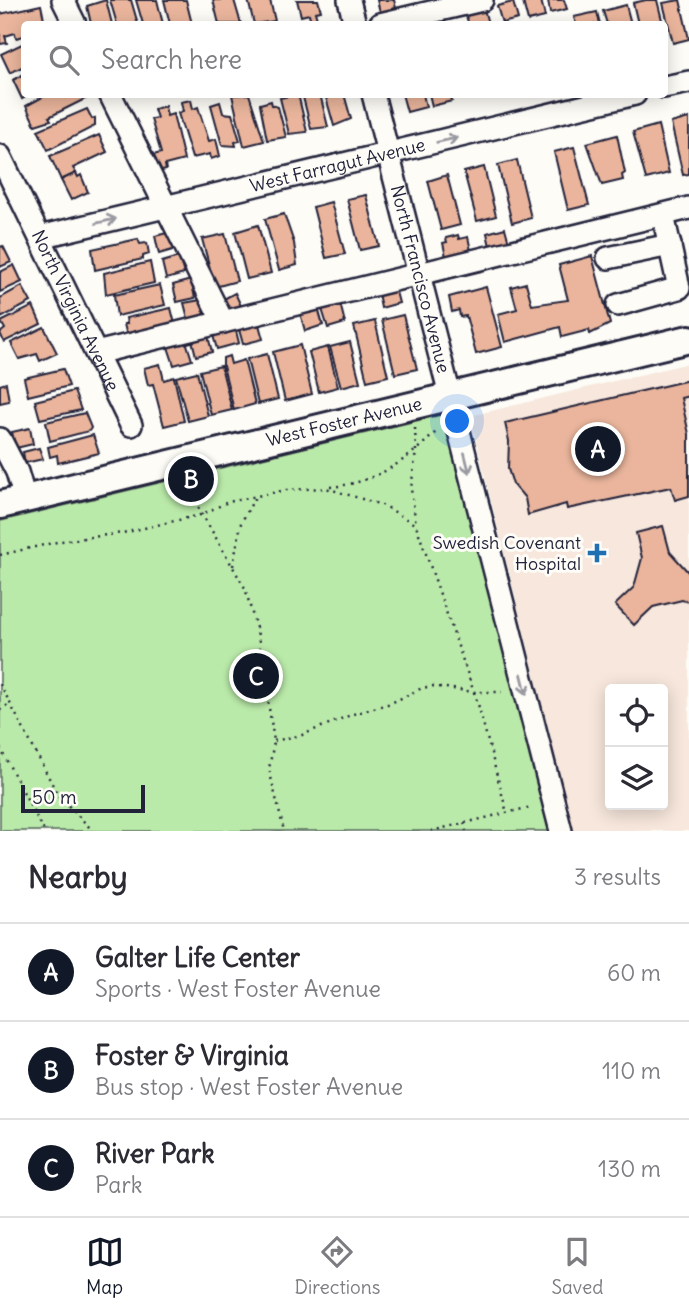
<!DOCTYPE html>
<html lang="en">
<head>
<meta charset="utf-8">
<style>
	:root { --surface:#fff; --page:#f2f2f3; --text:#2b2b33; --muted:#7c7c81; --line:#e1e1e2; --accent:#111827 }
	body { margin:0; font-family:Delius,sans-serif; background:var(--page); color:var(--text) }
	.controls { position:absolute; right:21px; bottom:21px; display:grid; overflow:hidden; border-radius:7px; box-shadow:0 4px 18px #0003 }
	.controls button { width:63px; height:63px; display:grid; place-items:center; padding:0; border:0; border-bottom:2px solid var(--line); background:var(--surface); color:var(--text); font:35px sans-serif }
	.scale { position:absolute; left:21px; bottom:18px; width:124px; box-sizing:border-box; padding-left:7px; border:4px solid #22223b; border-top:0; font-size:19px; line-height:24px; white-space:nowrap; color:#22223b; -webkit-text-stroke:5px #fdfcf7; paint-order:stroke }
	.you { position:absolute; left:458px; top:422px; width:24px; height:24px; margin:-18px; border:5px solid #fff; border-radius:50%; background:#1a73e8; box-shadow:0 0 0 10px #1a73e833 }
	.badge { display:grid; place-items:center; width:46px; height:46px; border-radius:50%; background:var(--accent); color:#fff; font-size:23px; font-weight:700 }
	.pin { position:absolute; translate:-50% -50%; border:4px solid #fff; box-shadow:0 2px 7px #0006 }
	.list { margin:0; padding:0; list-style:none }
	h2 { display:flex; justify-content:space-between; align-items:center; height:91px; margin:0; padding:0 28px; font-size:30px }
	h2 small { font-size:23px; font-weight:400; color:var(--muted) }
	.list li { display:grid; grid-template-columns:46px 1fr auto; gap:21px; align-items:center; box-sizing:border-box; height:98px; padding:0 28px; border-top:2px solid var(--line) }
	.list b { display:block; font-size:26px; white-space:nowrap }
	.list p { margin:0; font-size:23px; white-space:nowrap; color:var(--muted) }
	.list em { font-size:23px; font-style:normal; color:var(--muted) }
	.icon { flex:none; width:38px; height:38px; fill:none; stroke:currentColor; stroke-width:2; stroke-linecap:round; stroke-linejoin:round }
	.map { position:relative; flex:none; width:689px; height:831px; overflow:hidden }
	.search { position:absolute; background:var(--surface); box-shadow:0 4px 18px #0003; left:21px; right:21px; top:21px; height:77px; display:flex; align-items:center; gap:18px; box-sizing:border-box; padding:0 24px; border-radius:7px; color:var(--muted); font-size:26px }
	.sheet { height:385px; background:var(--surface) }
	nav { display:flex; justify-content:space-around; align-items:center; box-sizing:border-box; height:98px; border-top:2px solid var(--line); background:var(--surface); font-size:19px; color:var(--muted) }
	nav a { display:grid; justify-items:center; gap:4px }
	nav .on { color:var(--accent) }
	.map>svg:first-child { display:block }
	.built { fill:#f7e7dc; fill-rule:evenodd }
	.green { fill:#baeaa9; stroke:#6e8672; stroke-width:2 }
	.building { fill:#eab59c; stroke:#22223b; stroke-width:2 }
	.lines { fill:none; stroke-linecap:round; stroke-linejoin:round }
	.minor-casing { stroke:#22223b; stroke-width:26 }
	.major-casing { stroke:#22223b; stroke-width:32 }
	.path { stroke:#22223b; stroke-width:2.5; stroke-dasharray:2 5; stroke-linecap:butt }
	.minor { stroke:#fdfcf7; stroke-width:21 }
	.major { stroke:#fdfcf7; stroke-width:26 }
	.oneway { stroke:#9a9aa2 }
	.poi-dot { fill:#1f6fb2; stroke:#fdfcf7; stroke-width:2.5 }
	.labels { text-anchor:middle; stroke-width:6; stroke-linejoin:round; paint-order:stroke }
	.street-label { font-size:18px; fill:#22223b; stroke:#fdfcf7 }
	.poi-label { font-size:18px; fill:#22223b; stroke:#fdfcf7; text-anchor:end }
</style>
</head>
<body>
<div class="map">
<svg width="689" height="831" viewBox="0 0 689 831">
	<rect width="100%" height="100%" fill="#fdfcf7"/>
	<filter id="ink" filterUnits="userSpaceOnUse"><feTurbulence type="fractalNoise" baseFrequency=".0143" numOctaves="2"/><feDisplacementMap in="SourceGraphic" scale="14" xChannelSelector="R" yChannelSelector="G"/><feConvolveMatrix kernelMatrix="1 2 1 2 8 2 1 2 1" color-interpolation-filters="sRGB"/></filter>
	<g filter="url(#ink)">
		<!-- built -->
		<path class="built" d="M 689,363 L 689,831 L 574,831 L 470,416 ZM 610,689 L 663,689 L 663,805 L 610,805 Z"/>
		<!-- green -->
		<path class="green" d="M 440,415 L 446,419 L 551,831 L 0,831 L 0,521 Z"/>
		<!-- building -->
		<g class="building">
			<path d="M 106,0 L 112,24 L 91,24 L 87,6 Z"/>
			<path d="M 110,0 L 131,0 L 138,24 L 117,24 Z"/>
			<path d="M 136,0 L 157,0 L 163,24 L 143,24 Z"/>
			<path d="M 186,0 L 192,24 L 170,24 L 164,0 Z"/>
			<path d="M 213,0 L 234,0 L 241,24 L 219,24 Z"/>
			<path d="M 248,0 L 270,0 L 275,21 L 254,24 Z"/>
			<path d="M 297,0 L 318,0 L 321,11 L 315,12 L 317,19 L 311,21 L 309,14 L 301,16 Z"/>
			<path d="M 377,0 L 394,0 L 397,12 L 381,16 Z"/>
			<path d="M 541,0 L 545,17 L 528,21 L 523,2 Z"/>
			<path d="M 548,0 L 564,0 L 567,9 L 550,13 Z"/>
			<path d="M 646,0 L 657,0 L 663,24 L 638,24 L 633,3 Z"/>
			<path d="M 680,0 L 689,39 L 673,43 L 663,3 Z"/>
			<path d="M 513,2 L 518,19 L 502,23 L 497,6 Z"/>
			<path d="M 41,5 L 45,24 L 24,24 L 24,36 L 16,38 L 15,33 L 5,36 L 7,43 L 0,44 L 0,14 Z"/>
			<path d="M 626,5 L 631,24 L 607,24 L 603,11 Z"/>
			<path d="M 484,9 L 488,24 L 469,24 L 465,14 Z"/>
			<path d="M 597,12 L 600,24 L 576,24 L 574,17 Z"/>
			<path d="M 24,43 L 24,66 L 10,73 L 1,54 Z"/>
			<path d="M 24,74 L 24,94 L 31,94 L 22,99 L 13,80 Z"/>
			<path d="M 48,94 L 85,94 L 87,98 L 49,117 L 51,120 L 35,125 L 26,106 Z"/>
			<path d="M 249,94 L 264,141 L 244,146 L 232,95 Z"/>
			<path d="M 298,94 L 307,132 L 289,134 L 280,98 Z"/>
			<path d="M 320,94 L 328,127 L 311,129 L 303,97 Z"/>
			<path d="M 325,94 L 344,94 L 351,119 L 334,126 Z"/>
			<path d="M 402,94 L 423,94 L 426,107 L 407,112 Z"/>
			<path d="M 429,94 L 450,94 L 452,101 L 432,106 Z"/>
			<path d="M 191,100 L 193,109 L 198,107 L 209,141 L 216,139 L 220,156 L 211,159 L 210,154 L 192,158 L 178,113 L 183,111 L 181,102 Z"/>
			<path d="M 271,101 L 272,105 L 278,107 L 286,137 L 267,140 L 260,104 Z"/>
			<path d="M 220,102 L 223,113 L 232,114 L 240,141 L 235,142 L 236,146 L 222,145 L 211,105 Z"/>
			<path d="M 165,106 L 167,116 L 173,114 L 184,160 L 165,165 L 166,170 L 158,172 L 153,155 L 161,153 L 151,119 L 157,118 L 154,109 Z"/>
			<path d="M 87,109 L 92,119 L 95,118 L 95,126 L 48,150 L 38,130 Z"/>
			<path d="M 689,118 L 689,174 L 683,175 L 671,123 Z"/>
			<path d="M 658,125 L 669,173 L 646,179 L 633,132 Z"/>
			<path d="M 99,135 L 107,152 L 73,168 L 76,173 L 61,180 L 50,156 Z"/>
			<path d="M 617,135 L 625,173 L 622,175 L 623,180 L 602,185 L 587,143 Z"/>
			<path d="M 574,147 L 589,205 L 568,210 L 554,152 Z"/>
			<path d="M 517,160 L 531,218 L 512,223 L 498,165 Z"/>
			<path d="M 484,167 L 496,216 L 477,221 L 464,172 Z"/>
			<path d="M 76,173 L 78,177 L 81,175 L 88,192 L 71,200 L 61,180 Z"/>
			<path d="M 447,175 L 460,225 L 441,230 L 428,181 Z"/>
			<path d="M 366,195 L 379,246 L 360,250 L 347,199 Z"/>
			<path d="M 331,202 L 345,254 L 326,258 L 313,207 Z"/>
			<path d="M 284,214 L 294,243 L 297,265 L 279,270 L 265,219 Z"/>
			<path d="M 258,225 L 271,273 L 247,279 L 235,232 Z"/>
			<path d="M 505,228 L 510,246 L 491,251 L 487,233 Z"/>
			<path d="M 171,232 L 176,249 L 159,254 L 155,236 Z"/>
			<path d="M 225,234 L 237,281 L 215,287 L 202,239 Z"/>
			<path d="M 458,235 L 459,239 L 468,237 L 472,255 L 447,261 L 443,243 L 447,242 L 446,238 Z"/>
			<path d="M 138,239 L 140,244 L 147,243 L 149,254 L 143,256 L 143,259 L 95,270 L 92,249 Z"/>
			<path d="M 3,246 L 11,262 L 0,267 L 0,247 Z"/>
			<path d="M 592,256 L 610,324 L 590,334 L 589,330 L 562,337 L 560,327 L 505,342 L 498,314 L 517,309 L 511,287 L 526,283 L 532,305 L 568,300 L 559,265 Z"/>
			<path d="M 179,257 L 184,274 L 166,279 L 162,262 Z"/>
			<path d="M 150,262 L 154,283 L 106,294 L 104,273 Z"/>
			<path d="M 14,265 L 22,282 L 0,292 L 0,272 Z"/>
			<path d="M 191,280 L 195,298 L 177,302 L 173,285 Z"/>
			<path d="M 160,285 L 165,305 L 117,316 L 114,295 Z"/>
			<path d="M 22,286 L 31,302 L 1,318 L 0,298 Z"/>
			<path d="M 486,287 L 502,347 L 476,354 L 466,316 L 460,317 L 459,310 L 452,312 L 449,297 Z"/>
			<path d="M 395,288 L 399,303 L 381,308 L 378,293 Z"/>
			<path d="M 235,293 L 242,308 L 228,315 L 220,301 Z"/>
			<path d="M 201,300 L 205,318 L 189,322 L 184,303 Z"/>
			<path d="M 340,303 L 345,323 L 328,328 L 322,309 Z"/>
			<path d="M 33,306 L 41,324 L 4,342 L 0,333 L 5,329 L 1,322 Z"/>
			<path d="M 171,308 L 176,328 L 128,340 L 124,324 L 127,324 L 126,318 Z"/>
			<path d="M 318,308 L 323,325 L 305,331 L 300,313 Z"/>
			<path d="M 403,315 L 417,369 L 395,374 L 382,320 Z"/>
			<path d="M 258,321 L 263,339 L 243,344 L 238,326 Z"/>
			<path d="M 375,321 L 388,376 L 367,381 L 354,326 Z"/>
			<path d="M 44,327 L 57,353 L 40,361 L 37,354 L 19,359 L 11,343 Z"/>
			<path d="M 235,327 L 239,343 L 217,349 L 212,332 Z"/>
			<path d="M 208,336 L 212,352 L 196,356 L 192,340 Z"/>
			<path d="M 186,341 L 192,360 L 174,365 L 168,347 Z"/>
			<path d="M 350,342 L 360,382 L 341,387 L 330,347 Z"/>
			<path d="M 300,345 L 312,394 L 285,401 L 273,352 Z"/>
			<path d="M 328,347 L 338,387 L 319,392 L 309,352 Z"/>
			<path d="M 267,354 L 278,399 L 258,404 L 247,359 Z"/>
			<path d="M 229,356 L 231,364 L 244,360 L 255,404 L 234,410 L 223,366 L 223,358 Z"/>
			<path d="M 160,364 L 164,380 L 174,377 L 184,421 L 164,426 L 153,384 L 148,385 L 144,368 Z"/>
			<path d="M 221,366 L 232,410 L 211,415 L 200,371 Z"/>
			<path d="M 63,369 L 69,386 L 28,396 L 24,378 Z"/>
			<path d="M 197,372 L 208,416 L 188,421 L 176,377 Z"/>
			<path d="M 689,380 L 689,396 L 681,398 L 689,434 L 689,496 L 675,500 L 671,487 L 567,509 L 566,504 L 528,515 L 525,498 L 513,484 L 508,469 L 509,441 L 505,423 Z"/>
			<path d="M 6,383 L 9,401 L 0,403 L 0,385 Z"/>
			<path d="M 74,391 L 81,410 L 40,419 L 35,401 Z"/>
			<path d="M 85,413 L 91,428 L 89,431 L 50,441 L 46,422 Z"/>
			<path d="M 30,428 L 33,444 L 16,448 L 12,432 Z"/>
			<path d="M 93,435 L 99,453 L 58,463 L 57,455 L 50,457 L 48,447 Z"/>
			<path d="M 39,448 L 43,459 L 25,463 L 23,452 Z"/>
			<path d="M 663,526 L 670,552 L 689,573 L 689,602 L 682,600 L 653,607 L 634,625 L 615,605 L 634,587 L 642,558 L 636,533 Z"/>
		</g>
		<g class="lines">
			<!-- minor casing -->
			<g class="minor-casing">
				<g id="minor">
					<path d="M 63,0 L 75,24"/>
					<path d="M 349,0 L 355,24"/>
					<path d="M 380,24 L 482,0"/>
					<path d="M 664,87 L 689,82"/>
					<path d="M 110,94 L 223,322"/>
					<path id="s1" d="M 373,94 L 561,831"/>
					<path id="s2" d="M 0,156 L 131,425"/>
					<path id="s3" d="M 40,237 L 635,94"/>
					<path d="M 608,258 L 670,245"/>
					<path d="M 618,305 L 679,288 L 663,215"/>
					<path d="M 96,353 L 689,208"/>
					<path d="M 0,439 L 17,472 L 25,499"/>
				</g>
			</g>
			<!-- major casing -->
			<g class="major-casing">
				<g id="major">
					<path id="s4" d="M 0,505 L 689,339"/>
				</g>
			</g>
			<!-- path -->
			<g class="path">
				<path d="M 415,428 L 416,451 L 411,489 L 416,525"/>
				<path d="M 184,483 L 245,588 L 258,635 L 274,741 L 269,769 L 284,831"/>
				<path d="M 330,487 C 374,483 404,463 436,432"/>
				<path d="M 0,555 L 61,541 L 123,533 L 200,515 L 228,502 L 286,490 L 326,488 L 385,506 L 416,525 L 478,704 L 507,813"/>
				<path d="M 233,566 L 241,523 L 255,497"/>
				<path d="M 0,684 L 58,795 L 93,831"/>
				<path d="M 0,710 L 8,705"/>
				<path d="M 274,741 L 302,735 L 353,714 L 391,703 L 422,688 L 433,686 L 473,692 L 502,692"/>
				<path d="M 0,748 L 44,831"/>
				<path d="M 464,823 L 466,831"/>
				<path d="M 431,831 L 531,807"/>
			</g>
			<!-- minor -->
			<use href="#minor" class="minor"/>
			<!-- major -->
			<use href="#major" class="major"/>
		</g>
		<!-- one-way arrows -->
		<defs><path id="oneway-shaft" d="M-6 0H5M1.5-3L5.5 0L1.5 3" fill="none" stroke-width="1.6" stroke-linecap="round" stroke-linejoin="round" transform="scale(1.75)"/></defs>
		<g class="oneway">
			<use href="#oneway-shaft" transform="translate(447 140) rotate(-13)"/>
			<use href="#oneway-shaft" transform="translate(106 221) rotate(-13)"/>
			<use href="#oneway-shaft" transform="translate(467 463) rotate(76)"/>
			<use href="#oneway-shaft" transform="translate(524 684) rotate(76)"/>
		</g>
	</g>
	<!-- markers -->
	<path class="poi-dot" d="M593.5 542.5h7v7h7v7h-7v7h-7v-7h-7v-7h7z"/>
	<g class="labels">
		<!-- street labels -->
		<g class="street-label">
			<text dy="6" stroke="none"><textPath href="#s3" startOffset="306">West Farragut Avenue</textPath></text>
			<text dy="6" stroke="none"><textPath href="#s1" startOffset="191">North Francisco Avenue</textPath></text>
			<text dy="6" stroke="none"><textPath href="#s2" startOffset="172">North Virginia Avenue</textPath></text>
			<text dy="6" stroke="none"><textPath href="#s4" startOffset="354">West Foster Avenue</textPath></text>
		</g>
		<!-- poi labels -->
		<g class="poi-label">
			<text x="581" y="549">Swedish Covenant<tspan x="581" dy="21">Hospital</tspan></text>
		</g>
	</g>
</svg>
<div class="controls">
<button><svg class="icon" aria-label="locate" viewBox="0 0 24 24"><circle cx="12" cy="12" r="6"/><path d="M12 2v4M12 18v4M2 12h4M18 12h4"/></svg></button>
<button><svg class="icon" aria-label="layers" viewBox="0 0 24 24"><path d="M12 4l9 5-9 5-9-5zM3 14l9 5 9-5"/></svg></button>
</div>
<div class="scale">50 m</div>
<div class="you"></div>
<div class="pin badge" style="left:598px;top:449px">A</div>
<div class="pin badge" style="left:191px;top:479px">B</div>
<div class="pin badge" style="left:256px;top:676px">C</div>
<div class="search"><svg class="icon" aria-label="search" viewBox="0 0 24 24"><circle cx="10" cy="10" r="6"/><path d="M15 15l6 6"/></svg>Search here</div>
</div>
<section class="sheet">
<h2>Nearby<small>3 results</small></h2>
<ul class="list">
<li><span class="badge">A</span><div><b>Galter Life Center</b><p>Sports · West Foster Avenue</p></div><em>60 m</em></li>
<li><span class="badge">B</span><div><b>Foster &amp; Virginia</b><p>Bus stop · West Foster Avenue</p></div><em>110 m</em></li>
<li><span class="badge">C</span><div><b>River Park</b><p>Park</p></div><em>130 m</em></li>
</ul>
</section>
<nav>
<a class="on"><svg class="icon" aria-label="map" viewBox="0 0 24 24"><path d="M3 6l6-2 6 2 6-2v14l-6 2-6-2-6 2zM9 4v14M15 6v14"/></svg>Map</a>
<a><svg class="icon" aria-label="directions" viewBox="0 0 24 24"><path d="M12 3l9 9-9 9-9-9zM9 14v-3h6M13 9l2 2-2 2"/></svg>Directions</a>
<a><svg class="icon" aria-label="saved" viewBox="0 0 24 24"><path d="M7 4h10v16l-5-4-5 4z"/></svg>Saved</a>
</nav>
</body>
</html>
